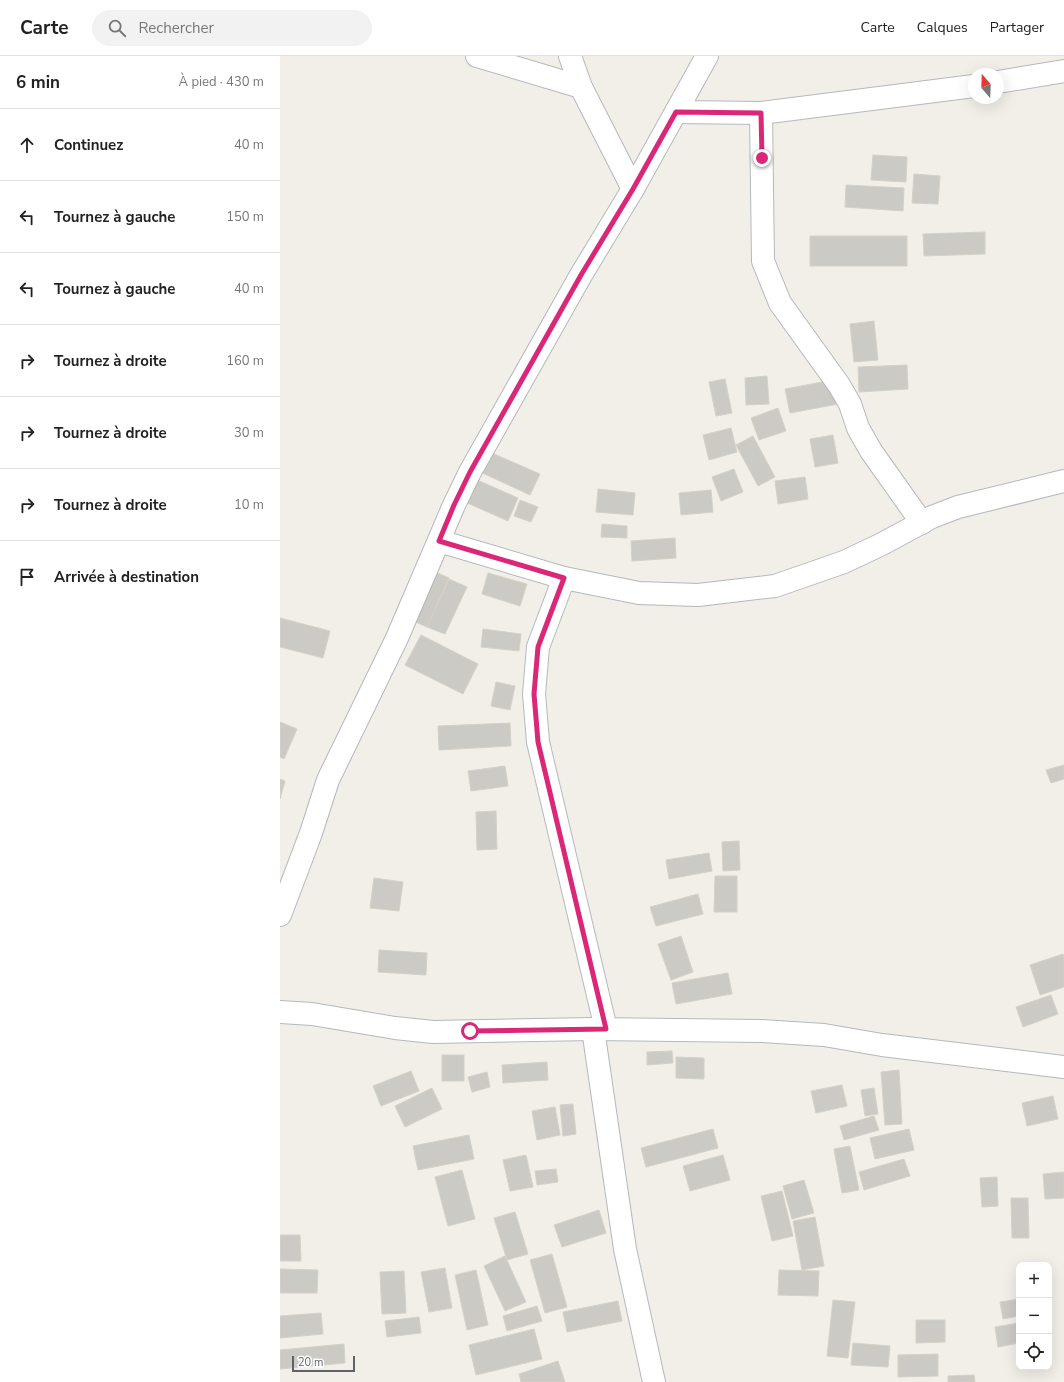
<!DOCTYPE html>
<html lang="fr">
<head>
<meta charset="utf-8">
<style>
	:root { --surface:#fff; --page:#f2f2f2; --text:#222; --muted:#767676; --line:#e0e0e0 }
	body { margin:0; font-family:"Nunito Sans",sans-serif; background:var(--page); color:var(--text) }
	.controls { position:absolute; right:12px; bottom:12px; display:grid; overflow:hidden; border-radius:8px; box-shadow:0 4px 16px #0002 }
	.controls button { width:36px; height:36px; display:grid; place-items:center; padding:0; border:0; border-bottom:1px solid var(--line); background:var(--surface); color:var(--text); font:20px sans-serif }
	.compass { position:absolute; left:688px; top:12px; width:36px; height:36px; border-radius:50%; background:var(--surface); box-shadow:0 4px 16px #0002; rotate:341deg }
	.scale { position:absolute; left:12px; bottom:10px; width:63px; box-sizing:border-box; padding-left:4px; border:2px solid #5f6368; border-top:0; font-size:11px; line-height:14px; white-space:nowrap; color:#5f6368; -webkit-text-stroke:3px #fff; paint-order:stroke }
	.stop { position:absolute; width:12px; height:12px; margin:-9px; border:3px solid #db2777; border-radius:50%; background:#fff }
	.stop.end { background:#db2777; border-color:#fff; box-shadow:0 1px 4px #0008 }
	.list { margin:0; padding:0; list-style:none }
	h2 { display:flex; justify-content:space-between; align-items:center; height:52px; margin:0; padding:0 16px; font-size:17px }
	h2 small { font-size:13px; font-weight:400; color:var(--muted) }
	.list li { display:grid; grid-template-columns:26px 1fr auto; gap:12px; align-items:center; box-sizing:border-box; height:72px; padding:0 16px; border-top:1px solid var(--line) }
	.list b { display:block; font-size:15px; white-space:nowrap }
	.list em { font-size:13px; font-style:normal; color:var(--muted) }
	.icon { flex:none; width:22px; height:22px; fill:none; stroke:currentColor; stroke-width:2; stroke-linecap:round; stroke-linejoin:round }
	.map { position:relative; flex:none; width:784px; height:1326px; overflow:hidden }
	header { display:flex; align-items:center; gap:24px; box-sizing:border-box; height:56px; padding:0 20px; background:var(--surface); border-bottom:1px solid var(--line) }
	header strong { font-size:19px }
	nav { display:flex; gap:22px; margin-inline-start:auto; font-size:14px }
	.search { width:280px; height:36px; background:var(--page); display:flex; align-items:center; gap:10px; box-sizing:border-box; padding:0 14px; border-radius:22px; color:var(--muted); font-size:15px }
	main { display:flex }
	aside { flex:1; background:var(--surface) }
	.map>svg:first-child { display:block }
	.building { fill:#cccac5; stroke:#d6d1c6 }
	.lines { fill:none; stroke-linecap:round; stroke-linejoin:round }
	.minor-casing { stroke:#b5b8bc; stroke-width:24 }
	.minor { stroke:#fff; stroke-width:22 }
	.route { stroke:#db2777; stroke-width:5 }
</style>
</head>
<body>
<header>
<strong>Carte</strong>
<div class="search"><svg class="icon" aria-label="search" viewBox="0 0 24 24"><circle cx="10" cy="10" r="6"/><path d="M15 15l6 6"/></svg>Rechercher</div>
<nav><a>Carte</a><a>Calques</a><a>Partager</a></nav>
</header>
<main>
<aside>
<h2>6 min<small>À pied · 430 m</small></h2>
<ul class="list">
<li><svg class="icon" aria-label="ahead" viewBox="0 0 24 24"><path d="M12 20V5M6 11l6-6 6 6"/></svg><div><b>Continuez</b></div><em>40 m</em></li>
<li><svg class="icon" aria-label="left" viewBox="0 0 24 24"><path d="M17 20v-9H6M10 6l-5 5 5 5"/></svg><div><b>Tournez à gauche</b></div><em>150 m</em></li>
<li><svg class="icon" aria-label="left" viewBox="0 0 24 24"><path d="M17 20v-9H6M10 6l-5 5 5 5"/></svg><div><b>Tournez à gauche</b></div><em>40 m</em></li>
<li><svg class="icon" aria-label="right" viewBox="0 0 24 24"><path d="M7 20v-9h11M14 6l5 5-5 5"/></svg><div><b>Tournez à droite</b></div><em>160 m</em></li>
<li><svg class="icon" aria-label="right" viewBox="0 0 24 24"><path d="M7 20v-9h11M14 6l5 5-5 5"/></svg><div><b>Tournez à droite</b></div><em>30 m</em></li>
<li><svg class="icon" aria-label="right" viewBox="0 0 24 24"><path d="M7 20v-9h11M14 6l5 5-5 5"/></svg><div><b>Tournez à droite</b></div><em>10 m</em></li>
<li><svg class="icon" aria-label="arrive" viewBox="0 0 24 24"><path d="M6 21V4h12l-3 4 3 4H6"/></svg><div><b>Arrivée à destination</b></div></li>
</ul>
</aside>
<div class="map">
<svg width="784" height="1326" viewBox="0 0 784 1326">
	<rect width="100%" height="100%" fill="#f1efe8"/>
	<!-- building -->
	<g class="building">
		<path d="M 593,99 L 627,101 L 626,126 L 591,124 Z"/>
		<path d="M 634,118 L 660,120 L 658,148 L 632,147 Z"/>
		<path d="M 566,129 L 624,132 L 623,155 L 565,151 Z"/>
		<path d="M 705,176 L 705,198 L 644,200 L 643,178 Z"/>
		<rect x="530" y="180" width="97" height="30"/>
		<path d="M 594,265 L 598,304 L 574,306 L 570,268 Z"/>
		<path d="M 627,309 L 628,333 L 579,336 L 578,311 Z"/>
		<path d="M 487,320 L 489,348 L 466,349 L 465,322 Z"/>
		<path d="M 445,323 L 452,357 L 436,360 L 429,326 Z"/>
		<path d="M 553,324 L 558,348 L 510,357 L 505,333 Z"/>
		<path d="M 498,352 L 506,375 L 479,384 L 471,362 Z"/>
		<path d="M 451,372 L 457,396 L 429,404 L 423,379 Z"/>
		<path d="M 553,379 L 558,407 L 535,411 L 530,383 Z"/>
		<path d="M 473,380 L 495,421 L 478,430 L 456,389 Z"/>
		<path d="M 205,394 L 260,418 L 250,439 L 196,414 Z"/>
		<path d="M 454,413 L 463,436 L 441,445 L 432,421 Z"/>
		<path d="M 525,421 L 528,443 L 498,448 L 495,425 Z"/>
		<path d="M 195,423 L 238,442 L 228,465 L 185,446 Z"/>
		<path d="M 318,433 L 355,437 L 353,459 L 316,456 Z"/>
		<path d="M 431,434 L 433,456 L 401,459 L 399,437 Z"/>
		<path d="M 240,444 L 258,451 L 251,466 L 234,460 Z"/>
		<path d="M 322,468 L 347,470 L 347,482 L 321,481 Z"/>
		<path d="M 395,482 L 396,502 L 352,505 L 351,485 Z"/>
		<path d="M 153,515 L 169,522 L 147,571 L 131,564 Z"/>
		<path d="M 208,517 L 247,528 L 240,550 L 202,538 Z"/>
		<path d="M 169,523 L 187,531 L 165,578 L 147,571 Z"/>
		<path d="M 0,562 L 50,575 L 43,602 L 0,591 Z"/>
		<path d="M 203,573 L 241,578 L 239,595 L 201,591 Z"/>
		<path d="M 141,579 L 198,608 L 183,638 L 125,609 Z"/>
		<path d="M 216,626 L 235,630 L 230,654 L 211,650 Z"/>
		<path d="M 0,666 L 17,673 L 4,703 L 0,701 Z"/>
		<path d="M 230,667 L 231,690 L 159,694 L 158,670 Z"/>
		<path d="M 784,709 L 784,723 L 771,727 L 766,714 Z"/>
		<path d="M 225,710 L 228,730 L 191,735 L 188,715 Z"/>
		<path d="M 0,723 L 5,725 L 0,743 Z"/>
		<path d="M 216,755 L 217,793 L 197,794 L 196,756 Z"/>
		<path d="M 459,785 L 460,814 L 443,815 L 442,786 Z"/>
		<path d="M 429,797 L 432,815 L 389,823 L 386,804 Z"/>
		<path d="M 435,820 L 457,820 L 457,856 L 434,856 Z"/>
		<path d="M 94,822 L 123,826 L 119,855 L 90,852 Z"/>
		<path d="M 418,838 L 423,858 L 376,870 L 370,851 Z"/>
		<path d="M 401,880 L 413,916 L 391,924 L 378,888 Z"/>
		<path d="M 99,894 L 147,897 L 146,919 L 98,916 Z"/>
		<path d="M 783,898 L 784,902 L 784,931 L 760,939 L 750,909 Z"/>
		<path d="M 448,917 L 452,938 L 396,948 L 392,927 Z"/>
		<path d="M 771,939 L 778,958 L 743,971 L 736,951 Z"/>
		<path d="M 392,995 L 393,1007 L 367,1009 L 367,996 Z"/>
		<rect x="162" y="999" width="22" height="26"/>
		<path d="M 396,1001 L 424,1002 L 424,1023 L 396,1022 Z"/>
		<path d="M 267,1006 L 268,1024 L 223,1027 L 222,1009 Z"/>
		<path d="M 619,1014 L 622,1068 L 605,1069 L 601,1016 Z"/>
		<path d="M 131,1015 L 139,1035 L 101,1050 L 93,1030 Z"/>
		<path d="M 207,1016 L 210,1031 L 192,1036 L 188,1021 Z"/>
		<path d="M 562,1029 L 567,1050 L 536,1057 L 531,1035 Z"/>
		<path d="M 152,1032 L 162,1053 L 125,1071 L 115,1050 Z"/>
		<path d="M 594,1032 L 598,1058 L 585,1060 L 581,1034 Z"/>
		<path d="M 773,1040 L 778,1063 L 747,1070 L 742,1047 Z"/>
		<path d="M 293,1048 L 296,1078 L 283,1080 L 280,1049 Z"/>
		<path d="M 275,1051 L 280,1079 L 257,1084 L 252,1055 Z"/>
		<path d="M 594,1060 L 599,1074 L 564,1084 L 560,1070 Z"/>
		<path d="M 433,1073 L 438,1092 L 366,1111 L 361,1092 Z"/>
		<path d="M 629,1073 L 634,1094 L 595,1103 L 590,1082 Z"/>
		<path d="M 189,1079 L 194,1103 L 138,1114 L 133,1090 Z"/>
		<path d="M 570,1090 L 579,1134 L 562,1137 L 554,1093 Z"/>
		<path d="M 246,1099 L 253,1131 L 230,1135 L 223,1104 Z"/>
		<path d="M 443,1099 L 450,1124 L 410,1135 L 403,1110 Z"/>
		<path d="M 624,1103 L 630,1120 L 584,1134 L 579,1116 Z"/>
		<path d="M 276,1113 L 278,1126 L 257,1129 L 255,1115 Z"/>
		<path d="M 182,1114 L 195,1163 L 168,1170 L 155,1121 Z"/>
		<path d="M 784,1116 L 784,1142 L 765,1143 L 763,1118 Z"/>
		<path d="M 717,1121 L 718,1150 L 702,1151 L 700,1122 Z"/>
		<path d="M 524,1124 L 534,1157 L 512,1163 L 503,1130 Z"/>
		<path d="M 502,1135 L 513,1180 L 492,1185 L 481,1140 Z"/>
		<path d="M 731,1142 L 748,1142 L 749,1182 L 732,1182 Z"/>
		<path d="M 319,1154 L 326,1177 L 282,1191 L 274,1169 Z"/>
		<path d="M 235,1156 L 248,1198 L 227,1204 L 214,1162 Z"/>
		<path d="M 535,1161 L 544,1210 L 522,1214 L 513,1165 Z"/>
		<path d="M 0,1179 L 20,1179 L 21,1205 L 0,1205 Z"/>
		<path d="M 272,1198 L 287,1251 L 265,1257 L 250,1204 Z"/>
		<path d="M 225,1200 L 246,1246 L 225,1255 L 204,1210 Z"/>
		<path d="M 165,1212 L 172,1252 L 149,1256 L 141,1216 Z"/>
		<path d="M 0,1213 L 38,1214 L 37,1237 L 0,1237 Z"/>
		<path d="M 196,1214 L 208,1269 L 187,1274 L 175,1219 Z"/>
		<path d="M 499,1214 L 539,1215 L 538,1240 L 498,1239 Z"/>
		<path d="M 124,1215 L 126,1257 L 102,1258 L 100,1216 Z"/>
		<path d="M 739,1243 L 739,1260 L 723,1263 L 720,1246 Z"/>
		<path d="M 553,1244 L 575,1246 L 568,1302 L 547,1300 Z"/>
		<path d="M 338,1245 L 342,1265 L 287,1276 L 283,1256 Z"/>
		<path d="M 257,1250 L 262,1265 L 227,1275 L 223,1260 Z"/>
		<path d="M 41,1257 L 43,1278 L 0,1282 L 0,1260 Z"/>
		<path d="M 139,1261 L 141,1277 L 107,1281 L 105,1265 Z"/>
		<path d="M 636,1264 L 665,1264 L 665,1286 L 636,1287 Z"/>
		<path d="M 739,1267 L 739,1287 L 718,1291 L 715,1271 Z"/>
		<path d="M 254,1273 L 262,1303 L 196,1319 L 189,1289 Z"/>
		<path d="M 573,1287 L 610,1290 L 608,1311 L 571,1309 Z"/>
		<path d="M 64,1288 L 65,1307 L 0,1313 L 0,1294 Z"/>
		<path d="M 658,1298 L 658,1320 L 618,1321 L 618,1299 Z"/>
		<path d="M 278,1305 L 285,1326 L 241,1326 L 239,1318 Z"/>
		<path d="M 694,1319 L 695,1326 L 668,1326 L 668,1320 Z"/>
	</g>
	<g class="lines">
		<!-- minor casing -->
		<g class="minor-casing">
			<g id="minor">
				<path d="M 197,0 L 301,31"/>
				<path d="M 290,0 L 301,31 L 353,133"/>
				<path d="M 718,26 L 784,15"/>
				<path d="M 396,56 L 481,57 L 694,30"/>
				<path d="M 481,57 L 483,205 L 500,247 L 559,329 L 570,348 L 578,372 L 591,395 L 642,467"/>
				<path d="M 159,485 L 284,522 L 359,537 L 418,539 L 495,530 L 564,506 L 602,488 L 652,461 L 678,451 L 784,425"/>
				<path d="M 284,522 L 258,591 L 254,638 L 258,686 L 326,973"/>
				<path d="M 0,859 L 31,777 L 48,724 L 117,582 L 174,449 L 190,416 L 301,219 L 353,133 L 427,0"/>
				<path d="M 0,956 L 32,958 L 115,972 L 153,976 L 313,973 L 481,975 L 544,979 L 602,989 L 784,1011"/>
				<path d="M 313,973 L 345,1193 L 374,1326"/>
			</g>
		</g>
		<!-- minor -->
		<use href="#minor" class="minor"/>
	</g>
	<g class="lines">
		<!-- route -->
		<path class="route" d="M 190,975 L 326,973 L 258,686 L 254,638 L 258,591 L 284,522 L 159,485 L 174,449 L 190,416 L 301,219 L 353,133 L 396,56 L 481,57 L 482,102"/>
	</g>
</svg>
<div class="controls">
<button>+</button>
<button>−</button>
<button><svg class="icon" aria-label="locate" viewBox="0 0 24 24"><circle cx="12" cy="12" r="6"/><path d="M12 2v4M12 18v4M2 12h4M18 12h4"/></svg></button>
</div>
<svg class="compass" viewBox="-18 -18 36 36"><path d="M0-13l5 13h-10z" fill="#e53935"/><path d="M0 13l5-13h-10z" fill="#767676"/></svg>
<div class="scale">20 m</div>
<div class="stop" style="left:190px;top:975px"></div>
<div class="stop end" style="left:482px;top:102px"></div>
</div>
</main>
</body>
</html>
